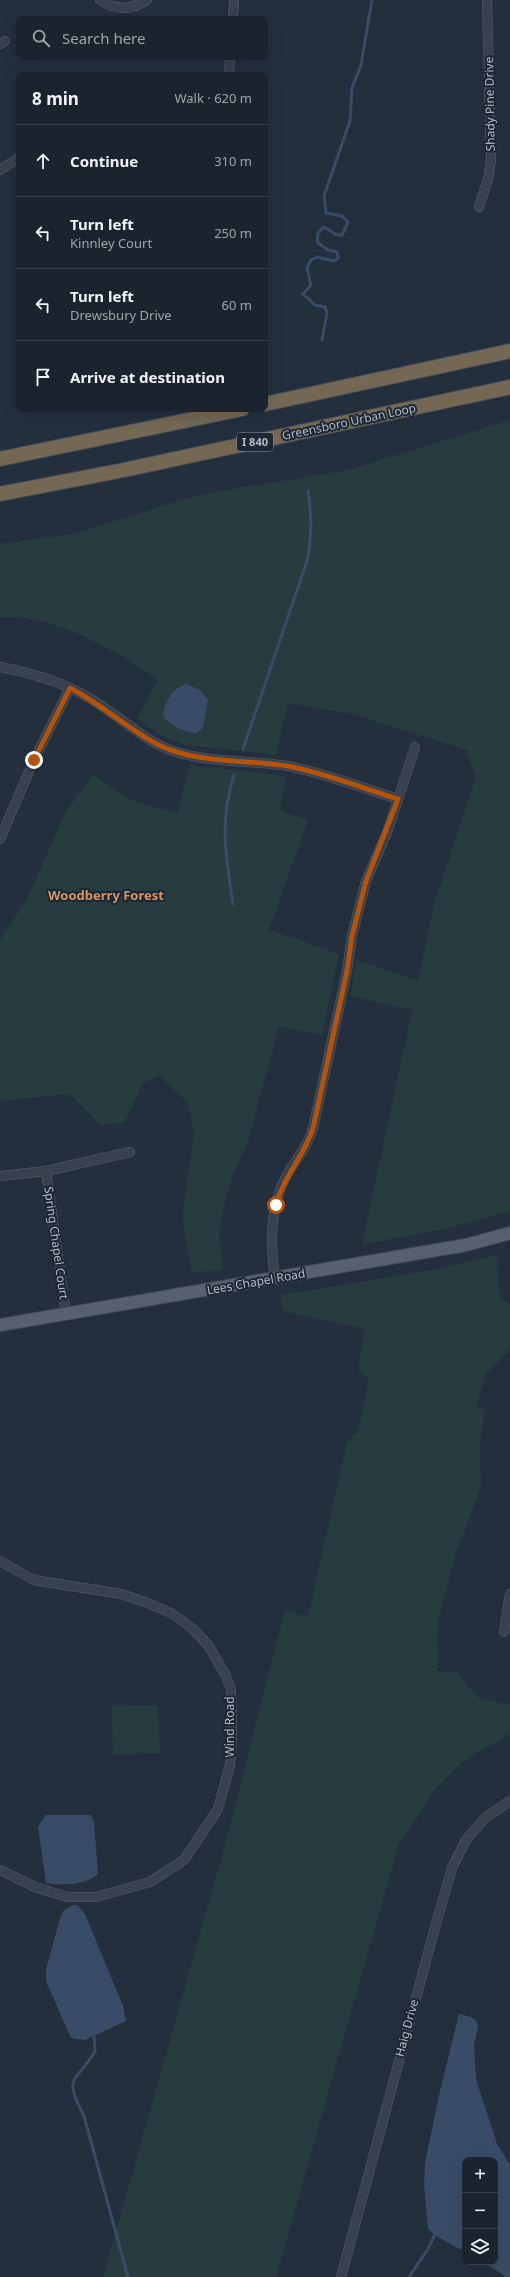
<!DOCTYPE html>
<html lang="en">
<head>
<meta charset="utf-8">
<style>
	:root { --surface:#1b232e; --page:#242b36; --text:#f1f3f6; --muted:#a0a4aa; --line:#39404a }
	body { margin:0; font-family:"Noto Sans",sans-serif; background:var(--page); color:var(--text) }
	.controls { position:absolute; right:12px; bottom:12px; display:grid; overflow:hidden; border-radius:8px; box-shadow:0 4px 16px #0002 }
	.controls button { width:36px; height:36px; display:grid; place-items:center; padding:0; border:0; border-bottom:1px solid var(--line); background:var(--surface); color:var(--text); font:20px sans-serif }
	.stop { position:absolute; width:12px; height:12px; margin:-9px; border:3px solid #b45309; border-radius:50%; background:#fff }
	.stop.end { background:#b45309; border-color:#fff; box-shadow:0 1px 4px #0008 }
	.list { margin:0; padding:0; list-style:none }
	h2 { display:flex; justify-content:space-between; align-items:center; height:52px; margin:0; padding:0 16px; font-size:17px }
	h2 small { font-size:13px; font-weight:400; color:var(--muted) }
	.list li { display:grid; grid-template-columns:26px 1fr auto; gap:12px; align-items:center; box-sizing:border-box; height:72px; padding:0 16px; border-top:1px solid var(--line) }
	.list b { display:block; font-size:15px; white-space:nowrap }
	.list p { margin:0; font-size:13px; white-space:nowrap; color:var(--muted) }
	.list em { font-size:13px; font-style:normal; color:var(--muted) }
	.icon { flex:none; width:22px; height:22px; fill:none; stroke:currentColor; stroke-width:2; stroke-linecap:round; stroke-linejoin:round }
	.map { position:relative; flex:none; width:510px; height:2277px; overflow:hidden }
	.search { position:absolute; background:var(--surface); box-shadow:0 4px 16px #0002; left:16px; top:16px; width:252px; height:44px; display:flex; align-items:center; gap:10px; box-sizing:border-box; padding:0 14px; border-radius:8px; color:var(--muted); font-size:15px }
	.panel { position:absolute; background:var(--surface); box-shadow:0 4px 16px #0002; left:16px; top:72px; width:252px; height:340px; border-radius:8px }
	.map>svg:first-child { display:block }
	.green { fill:#263c3f; fill-rule:evenodd }
	.water { fill:#394c67 }
	.lines { fill:none; stroke-linecap:round; stroke-linejoin:round }
	.stream { stroke:#394c67; stroke-width:3 }
	.minor-casing { stroke:#565f6c; stroke-width:10 }
	.major-casing { stroke:#414a57; stroke-width:14 }
	.highway-casing { stroke:#434c59; stroke-width:16 }
	.minor { stroke:#38414e; stroke-width:9 }
	.major { stroke:#56606e; stroke-width:12 }
	.highway { stroke:#746855; stroke-width:14 }
	.route { stroke:#b45309; stroke-width:5 }
	.labels { text-anchor:middle; stroke-width:4; stroke-linejoin:round; paint-order:stroke }
	.shield { fill:#1d2633; stroke:#878f9c; stroke-width:1 }
	.shield-label { font-size:11px; font-weight:bold; fill:#b4bcc9 }
	.street-label { font-size:12px; fill:#b4bcc9; stroke:#1d2633 }
	.neighbourhood-label { font-size:13px; font-weight:bold; fill:#d59563; stroke:#1d2633 }
</style>
</head>
<body>
<div class="map">
<svg width="510" height="2277" viewBox="0 0 510 2277">
	<rect width="100%" height="100%" fill="#242f3e"/>
	<!-- green -->
	<g class="green">
		<path d="M 510,420 L 510,1211 L 441,1230 L 362,1244 L 412,1010 L 350,996 L 357,960 L 418,981 L 434,904 L 476,777 L 466,750 L 352,714 L 288,703 L 276,755 L 185,745 L 163,736 L 137,719 L 158,679 C 111,649 58,615 0,617 L 0,544 L 72,534 L 198,495 L 348,470 ZM 187,684 L 200,690 L 208,700 L 202,730 C 190,735 168,727 163,715 L 164,709 L 179,686 Z"/>
		<path d="M 190,765 L 286,776 L 280,810 L 308,820 L 269,930 L 339,954 L 322,1035 L 279,1026 L 248,1142 L 233,1175 L 224,1204 L 219,1234 L 223,1269 L 192,1273 L 182,1218 L 194,1133 L 188,1103 L 160,1076 L 143,1083 L 125,1122 L 100,1125 L 69,1094 L 0,1101 L 0,940 L 27,899 L 65,813 L 93,774 L 129,799 L 177,814 Z"/>
		<path d="M 497,1255 L 499,1297 L 510,1305 L 510,1349 L 486,1374 L 476,1408 L 484,1410 L 480,1445 L 481,1487 L 455,1555 L 438,1622 L 437,1671 L 456,1672 L 479,1698 L 510,1705 L 510,1734 L 462,1762 L 434,1790 L 398,1847 L 276,2277 L 103,2277 L 225,1845 L 285,1610 L 308,1617 L 347,1442 L 358,1432 L 369,1380 L 358,1368 L 365,1329 L 283,1311 L 280,1295 L 429,1271 Z"/>
		<path d="M 158,1705 L 160,1753 L 113,1755 L 112,1706 Z"/>
	</g>
	<!-- water -->
	<g class="water">
		<path d="M 187,684 L 200,690 L 208,700 L 203,728 L 197,733 C 186,733 167,725 163,715 C 163,703 175,685 187,684 Z"/>
		<path d="M 46,1815 L 91,1815 L 94,1822 L 98,1874 C 87,1885 61,1886 46,1883 L 38,1827 Z"/>
		<path d="M 73,1905 L 77,1905 L 85,1914 L 123,2006 L 126,2021 L 85,2040 L 71,2038 L 46,1981 L 46,1969 L 61,1915 L 64,1910 Z"/>
		<path d="M 459,2014 L 471,2017 L 476,2020 L 478,2026 L 474,2045 L 476,2079 L 497,2144 L 510,2165 L 510,2277 L 506,2277 L 484,2262 L 495,2262 L 495,2160 L 465,2160 L 465,2252 L 436,2236 L 428,2229 L 424,2184 L 425,2163 L 440,2091 Z"/>
	</g>
	<g class="lines">
		<!-- stream -->
		<g class="stream">
			<path d="M 322,340 L 327,313 L 325,307 L 315,305 L 303,294 L 311,285 L 307,268 L 311,260 L 317,257 L 334,261 L 338,258 L 337,252 L 328,250 L 318,243 C 316,235 318,232 324,227 L 337,235 L 342,235 L 348,222 L 342,216 L 326,213 L 324,196 L 350,121 L 352,88 L 361,65 L 372,0"/>
			<path d="M 243,749 L 307,561 C 312,537 312,515 308,491"/>
			<path d="M 233,904 C 226,857 219,823 234,775"/>
			<path d="M 94,2033 L 95,2051 C 76,2084 62,2074 84,2116 L 128,2277"/>
			<path d="M 409,2277 L 428,2249 L 435,2234"/>
		</g>
		<!-- minor casing -->
		<g class="minor-casing">
			<g id="minor">
				<path d="M 100,0 C 116,11 132,10 147,0"/>
				<path d="M 233,19 L 234,0"/>
				<path d="M 0,44 L 5,41"/>
				<path d="M 229,75 L 230,57"/>
				<path d="M 0,170 L 19,158"/>
				<path d="M 479,207 L 488,179 L 491,160 L 487,0"/>
				<path d="M 0,667 C 32,673 63,682 91,699 C 120,716 144,742 176,752 C 212,763 251,760 288,766 C 325,773 362,788 398,799"/>
				<path d="M 0,839 L 34,760 L 70,688"/>
				<path d="M 46,1171 L 66,1314"/>
				<path d="M 0,1176 L 46,1171 L 130,1152"/>
				<path d="M 275,1279 C 270,1243 269,1206 288,1173 C 299,1155 306,1149 313,1128 L 347,971 L 352,936 L 366,881 L 388,830 L 415,747"/>
				<path d="M 0,1561 L 34,1580 L 121,1594 L 145,1602 L 171,1613 L 192,1628 L 208,1645 L 225,1674 L 231,1689 L 232,1737 L 230,1765 L 218,1809 L 184,1860 L 150,1882 L 96,1897 L 67,1897 L 35,1887 L 0,1870"/>
				<path d="M 504,1632 L 510,1594"/>
				<path d="M 341,2277 L 434,1931 L 452,1868 L 466,1840 L 485,1818 L 510,1801"/>
			</g>
		</g>
		<!-- major casing -->
		<g class="major-casing">
			<path id="major" d="M 0,1325 L 466,1245 L 510,1233"/>
		</g>
		<!-- highway casing -->
		<g class="highway-casing">
			<g id="highway">
				<path d="M 265,404 L 510,351"/>
				<path d="M 0,459 L 242,409"/>
				<path d="M 0,494 L 119,471 L 510,387"/>
			</g>
		</g>
		<!-- minor -->
		<use href="#minor" class="minor"/>
		<!-- major -->
		<use href="#major" class="major"/>
		<!-- highway -->
		<use href="#highway" class="highway"/>
	</g>
	<g class="lines">
		<!-- route -->
		<path class="route" d="M 34,760 L 70,688 C 106,706 141,742 177,752 C 213,763 251,760 288,766 C 325,773 362,788 398,799 L 366,881 L 352,936 L 347,971 L 313,1128 C 304,1157 284,1175 276,1205"/>
	</g>
	<g class="labels">
		<!-- shield labels -->
		<rect class="shield" x="237" y="433" width="36" height="18" rx="3"/>
		<g class="shield-label">
			<text x="255" y="446">I 840</text>
		</g>
		<!-- street labels -->
		<g class="street-label">
			<text transform="translate(490 104) rotate(-91)" y="4">Shady Pine Drive</text>
			<text transform="translate(349 422) rotate(-12)" y="4">Greensboro Urban Loop</text>
			<text transform="translate(56 1243) rotate(82)" y="4">Spring Chapel Court</text>
			<text transform="translate(256 1282) rotate(-10)" y="4">Lees Chapel Road</text>
			<text transform="translate(230 1727) rotate(-90)" y="4">Wind Road</text>
			<text transform="translate(407 2028) rotate(-75)" y="4">Haig Drive</text>
		</g>
		<!-- neighbourhood labels -->
		<g class="neighbourhood-label">
			<text x="106" y="900">Woodberry Forest</text>
		</g>
	</g>
</svg>
<div class="controls">
<button>+</button>
<button>−</button>
<button><svg class="icon" aria-label="layers" viewBox="0 0 24 24"><path d="M12 4l9 5-9 5-9-5zM3 14l9 5 9-5"/></svg></button>
</div>
<div class="stop" style="left:276px;top:1205px"></div>
<div class="stop end" style="left:34px;top:760px"></div>
<div class="search"><svg class="icon" aria-label="search" viewBox="0 0 24 24"><circle cx="10" cy="10" r="6"/><path d="M15 15l6 6"/></svg>Search here</div>
<section class="panel">
<h2>8 min<small>Walk · 620 m</small></h2>
<ul class="list">
<li><svg class="icon" aria-label="ahead" viewBox="0 0 24 24"><path d="M12 20V5M6 11l6-6 6 6"/></svg><div><b>Continue</b></div><em>310 m</em></li>
<li><svg class="icon" aria-label="left" viewBox="0 0 24 24"><path d="M17 20v-9H6M10 6l-5 5 5 5"/></svg><div><b>Turn left</b><p>Kinnley Court</p></div><em>250 m</em></li>
<li><svg class="icon" aria-label="left" viewBox="0 0 24 24"><path d="M17 20v-9H6M10 6l-5 5 5 5"/></svg><div><b>Turn left</b><p>Drewsbury Drive</p></div><em>60 m</em></li>
<li><svg class="icon" aria-label="arrive" viewBox="0 0 24 24"><path d="M6 21V4h12l-3 4 3 4H6"/></svg><div><b>Arrive at destination</b></div></li>
</ul>
</section>
</div>
</body>
</html>
